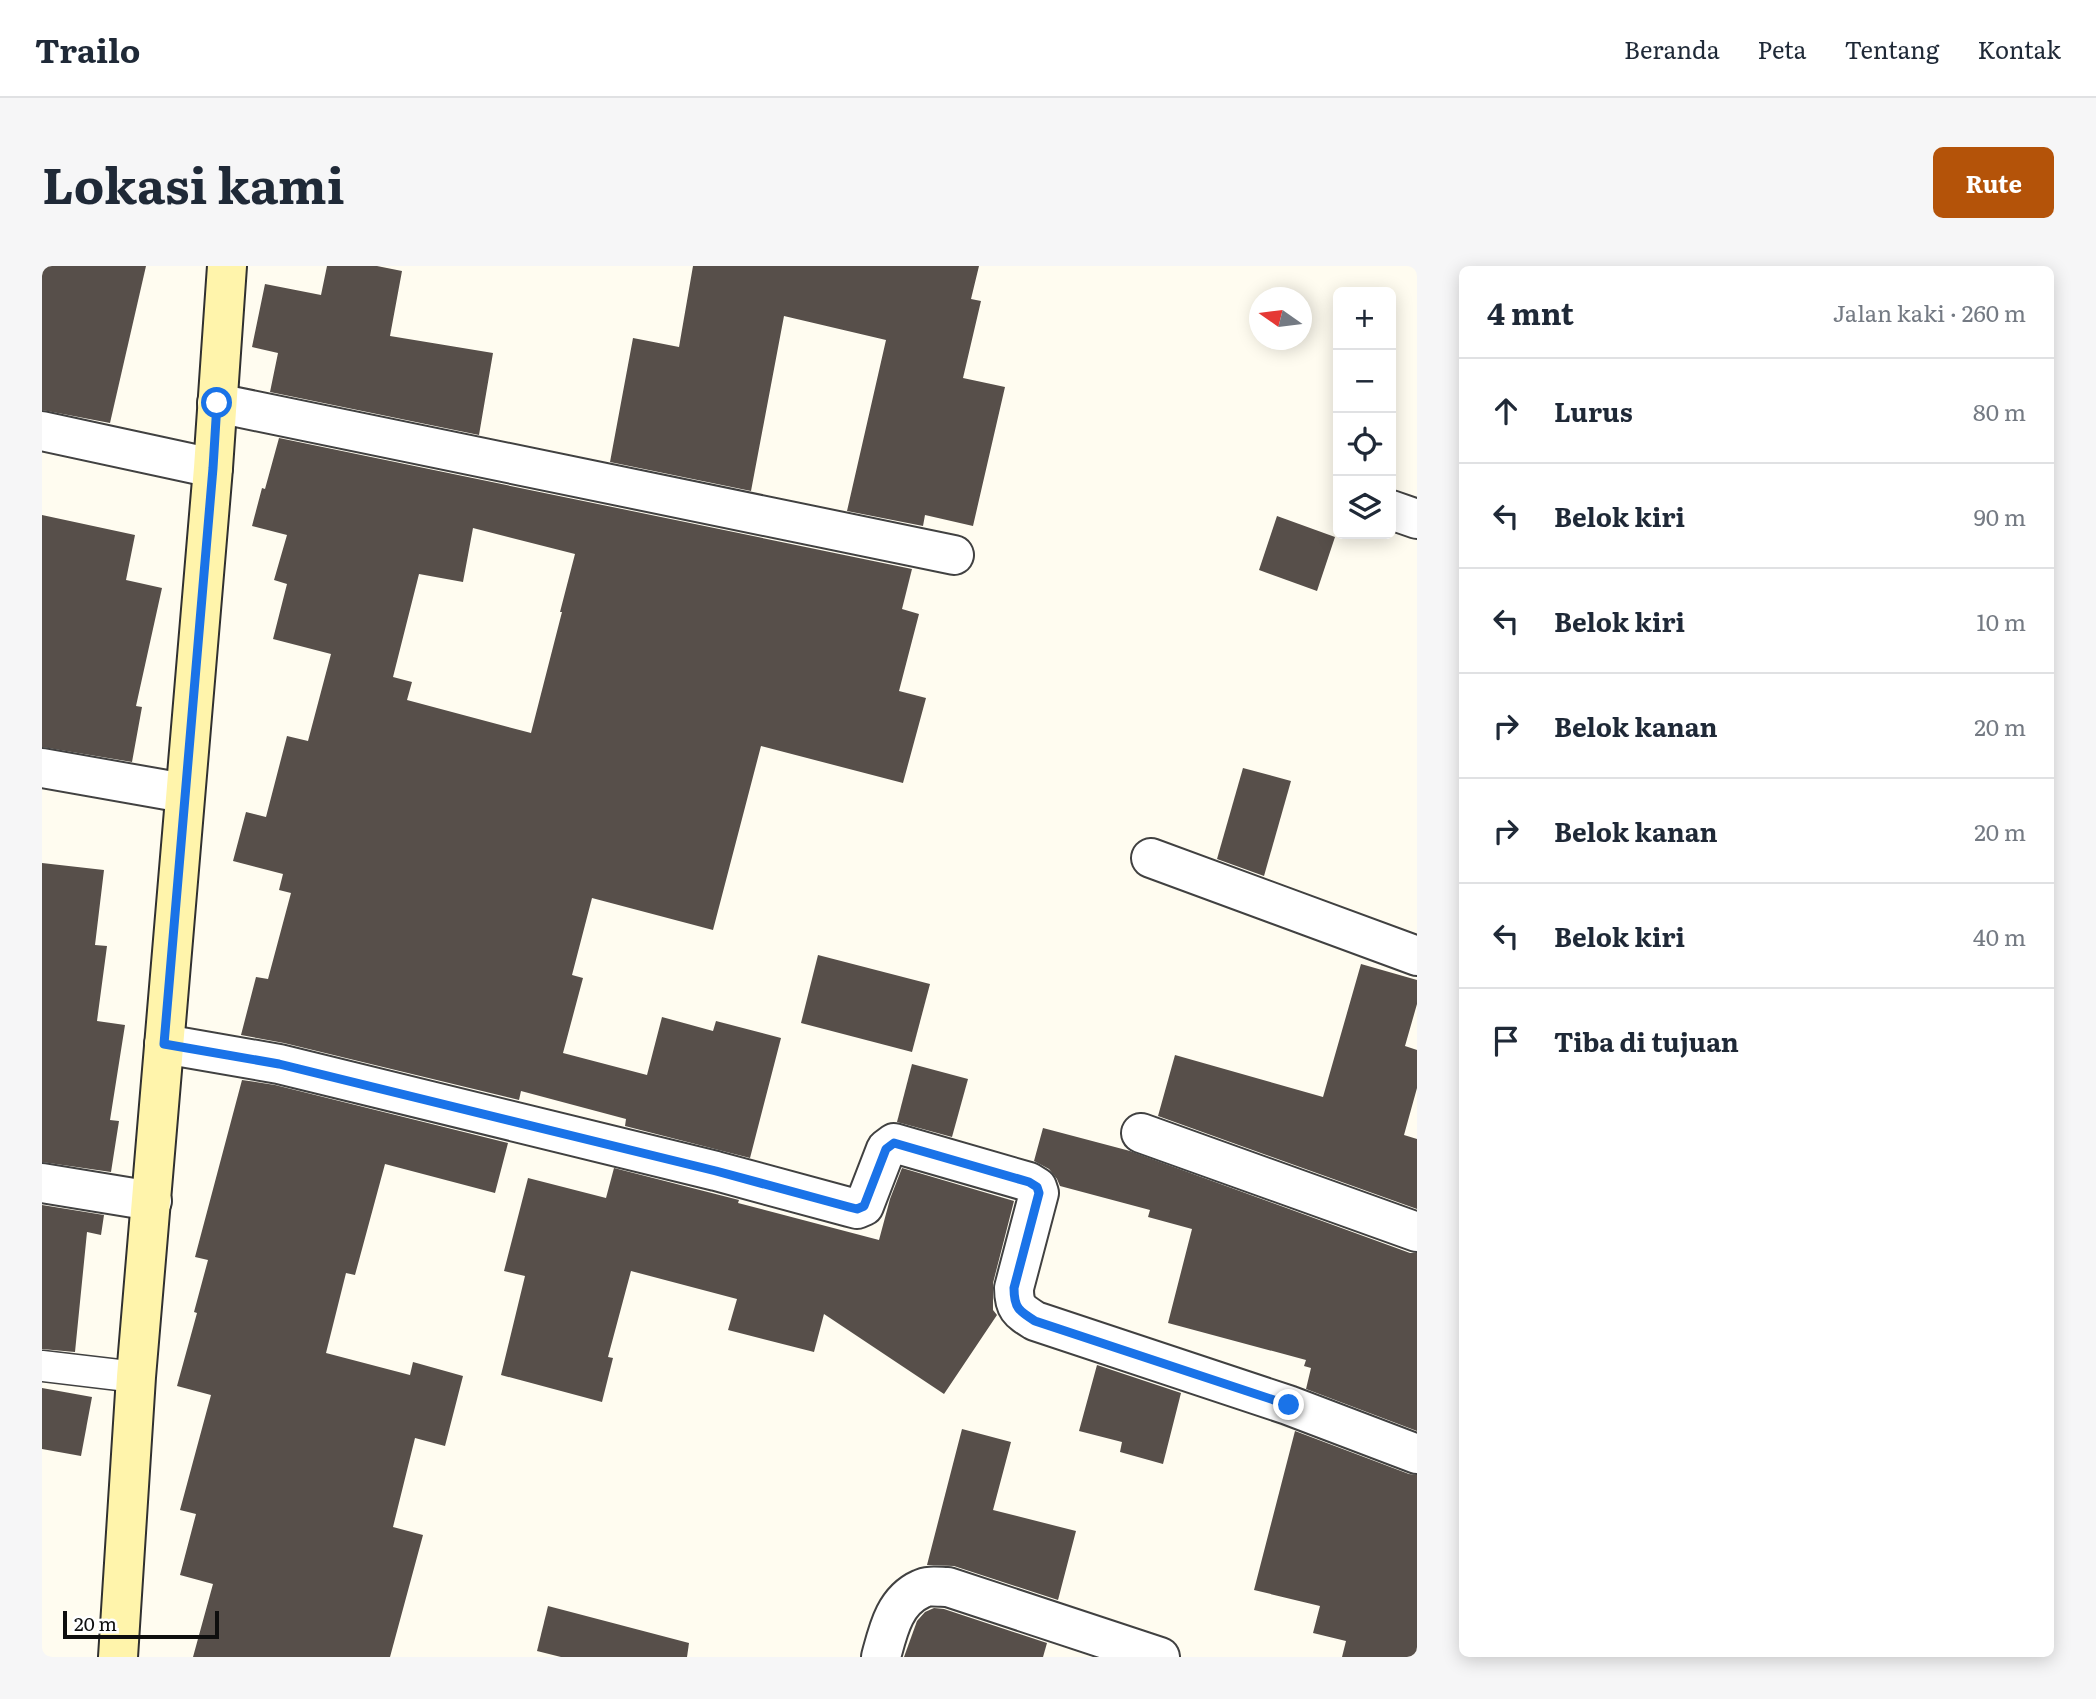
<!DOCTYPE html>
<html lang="id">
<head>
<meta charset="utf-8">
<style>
	:root { --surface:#fff; --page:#f6f6f7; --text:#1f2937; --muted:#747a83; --line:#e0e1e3; --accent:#b45309 }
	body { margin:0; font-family:Literata,serif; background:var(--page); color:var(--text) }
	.controls { position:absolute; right:21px; top:21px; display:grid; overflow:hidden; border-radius:10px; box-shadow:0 4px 18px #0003 }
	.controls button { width:63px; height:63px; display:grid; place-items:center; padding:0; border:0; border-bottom:2px solid var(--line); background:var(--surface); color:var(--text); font:35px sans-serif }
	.compass { position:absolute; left:1207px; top:21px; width:63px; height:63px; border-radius:50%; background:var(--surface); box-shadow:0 4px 18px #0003; rotate:284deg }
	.scale { position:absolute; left:21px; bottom:18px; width:156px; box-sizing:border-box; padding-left:7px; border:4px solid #0e0e0e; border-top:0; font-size:19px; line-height:24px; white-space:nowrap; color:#0e0e0e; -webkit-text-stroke:5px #fff; paint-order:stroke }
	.stop { position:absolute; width:21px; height:21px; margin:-16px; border:5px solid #1a73e8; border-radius:50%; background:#fff }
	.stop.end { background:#1a73e8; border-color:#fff; box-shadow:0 2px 7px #0008 }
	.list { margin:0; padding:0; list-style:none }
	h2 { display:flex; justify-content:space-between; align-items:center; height:91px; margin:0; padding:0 28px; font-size:30px }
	h2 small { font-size:23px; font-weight:400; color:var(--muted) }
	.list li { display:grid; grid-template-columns:46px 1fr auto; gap:21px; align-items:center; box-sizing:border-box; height:105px; padding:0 28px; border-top:2px solid var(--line) }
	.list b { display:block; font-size:26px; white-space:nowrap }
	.list em { font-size:23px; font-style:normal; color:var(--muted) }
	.icon { flex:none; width:38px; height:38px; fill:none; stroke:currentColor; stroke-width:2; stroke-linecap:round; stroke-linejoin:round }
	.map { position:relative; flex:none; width:1375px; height:1391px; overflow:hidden; border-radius:10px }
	header { display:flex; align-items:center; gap:42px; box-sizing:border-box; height:98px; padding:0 35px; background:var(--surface); border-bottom:2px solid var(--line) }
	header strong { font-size:33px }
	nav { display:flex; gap:38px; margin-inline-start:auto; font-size:24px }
	.intro { display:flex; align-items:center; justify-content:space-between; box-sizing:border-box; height:168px; padding:0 42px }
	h1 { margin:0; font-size:49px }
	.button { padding:18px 32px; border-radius:10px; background:var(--accent); color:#fff; font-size:24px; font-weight:700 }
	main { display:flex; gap:42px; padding:0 42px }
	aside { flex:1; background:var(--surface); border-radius:10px; box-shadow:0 4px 18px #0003 }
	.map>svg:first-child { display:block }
	.building { fill:#574f4a; fill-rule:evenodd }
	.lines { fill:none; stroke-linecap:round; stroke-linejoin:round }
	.lane-casing { stroke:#414141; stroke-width:33 }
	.street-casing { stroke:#414141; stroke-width:42 }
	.secondary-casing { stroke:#303030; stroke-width:42 }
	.lane { stroke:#fff; stroke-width:30 }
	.street { stroke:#fff; stroke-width:38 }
	.secondary { stroke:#fff4ab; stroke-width:38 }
	.route { stroke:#1a73e8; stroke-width:9 }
</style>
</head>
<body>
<header>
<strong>Trailo</strong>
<nav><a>Beranda</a><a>Peta</a><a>Tentang</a><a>Kontak</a></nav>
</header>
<div class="intro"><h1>Lokasi kami</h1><a class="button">Rute</a></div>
<main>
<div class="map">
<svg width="1375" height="1391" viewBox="0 0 1375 1391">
	<rect width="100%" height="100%" fill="#fffcf0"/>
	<!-- building -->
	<g class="building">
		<path d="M 0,0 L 104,0 L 68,157 L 0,144 Z"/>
		<path d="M 285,0 L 335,0 L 360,5 L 348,70 L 451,87 L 437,169 L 228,126 L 236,87 L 210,81 L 223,18 L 279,29 Z"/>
		<path d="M 651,0 L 937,0 L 929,33 L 939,35 L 921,112 L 963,121 L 931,260 L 883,249 L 881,260 L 805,245 L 844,74 L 742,50 L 709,225 L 568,196 L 591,72 L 637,81 Z"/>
		<path d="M 237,172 L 870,303 L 860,343 L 877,348 L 857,425 L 884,432 L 861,517 L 719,480 L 671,664 L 550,632 L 530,709 L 541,712 L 521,787 L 605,809 L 620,751 L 671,765 L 674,755 L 739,772 L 708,892 L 583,860 L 584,853 L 479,825 L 477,834 L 242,777 L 199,769 L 214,711 L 226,713 L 249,627 L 237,624 L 241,608 L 191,595 L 204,546 L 224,551 L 245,470 L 266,475 L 289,388 L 231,373 L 245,318 L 232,314 L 245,269 L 210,260 L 220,222 L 223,223 ZM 431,262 L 533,288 L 518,346 L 520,346 L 489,467 L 365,434 L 370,416 L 351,411 L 377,308 L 421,316 Z"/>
		<path d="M 0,249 L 93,269 L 84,314 L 120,322 L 94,440 L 100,441 L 90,496 L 0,481 Z"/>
		<path d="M 1235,250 L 1293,271 L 1275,325 L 1217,304 Z"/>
		<path d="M 1201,502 L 1249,515 L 1222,610 L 1175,593 Z"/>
		<path d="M 0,597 L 62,604 L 53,679 L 65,680 L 55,755 L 83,759 L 68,854 L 77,855 L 69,906 L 0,896 Z"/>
		<path d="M 776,689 L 888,718 L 870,786 L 759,757 Z"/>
		<path d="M 1319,698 L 1375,714 L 1375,738 L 1363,780 L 1375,784 L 1375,822 L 1362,869 L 1375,873 L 1375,943 L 1116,850 L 1133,789 L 1281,831 Z"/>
		<path d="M 870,798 L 926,813 L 910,871 L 855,856 Z"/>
		<path d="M 200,814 L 233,819 L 466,877 L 453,927 L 343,898 L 313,1009 L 304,1007 L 284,1087 L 368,1109 L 371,1096 L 421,1110 L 403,1180 L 373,1172 L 351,1261 L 381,1269 L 348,1391 L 151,1391 L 171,1318 L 138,1309 L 154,1248 L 138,1244 L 169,1129 L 135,1120 L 155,1047 L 152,1046 L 166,994 L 153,991 Z"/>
		<path d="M 1001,862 L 1088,885 L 1368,987 L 1375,987 L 1375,1165 L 1264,1123 L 1269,1102 L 1262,1100 L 1264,1094 L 1126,1057 L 1150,963 L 1106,951 L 1108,944 L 1018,920 L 1015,913 L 1007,903 L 992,895 Z"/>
		<path d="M 572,902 L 697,934 L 696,937 L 837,974 L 848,933 L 860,902 L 972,935 L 951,1017 L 951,1044 L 955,1049 L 902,1128 L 782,1048 L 772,1086 L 686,1064 L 695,1033 L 589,1005 L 566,1091 L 571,1092 L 560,1136 L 459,1109 L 483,1010 L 462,1005 L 486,912 L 564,932 Z"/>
		<path d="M 0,939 L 62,949 L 59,969 L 45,966 L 33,1086 L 0,1083 Z"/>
		<path d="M 1055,1099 L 1139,1127 L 1121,1198 L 1078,1186 L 1080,1176 L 1037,1165 Z"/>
		<path d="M 0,1122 L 50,1131 L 39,1190 L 0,1183 Z"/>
		<path d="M 920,1163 L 969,1176 L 951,1244 L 1034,1265 L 1016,1334 L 912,1300 L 885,1299 Z"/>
		<path d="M 1253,1165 L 1367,1208 L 1375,1209 L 1375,1391 L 1300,1391 L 1304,1375 L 1271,1367 L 1278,1340 L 1212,1324 Z"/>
		<path d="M 506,1340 L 647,1377 L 645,1391 L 519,1391 L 495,1385 Z"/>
		<path d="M 892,1342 L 902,1343 L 1005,1377 L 1001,1391 L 862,1391 L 875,1355 L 883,1346 Z"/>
	</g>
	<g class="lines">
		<!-- lane casing -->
		<g class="lane-casing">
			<path id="lane" d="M 0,1100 L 94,1111"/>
		</g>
		<!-- street casing -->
		<g class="street-casing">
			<g id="street">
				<path d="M 175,137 L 912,289"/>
				<path d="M 0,165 L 171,202"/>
				<path d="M 1349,244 L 1375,253"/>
				<path d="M 0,502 L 142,527"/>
				<path d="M 1109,592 L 1375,690"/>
				<path d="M 122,778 L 237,798 L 674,905 L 807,941 L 815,943 L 822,940 L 844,883 L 852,877 L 987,916 L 995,921 L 997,927 L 972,1022 C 972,1042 977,1045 993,1055 L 1246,1139 L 1375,1188"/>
				<path d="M 1099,867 L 1375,966"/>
				<path d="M 0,917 L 110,935"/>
				<path d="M 839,1391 C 846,1365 852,1335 879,1323 C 886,1319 898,1321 906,1321 L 1118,1391"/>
			</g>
		</g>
		<!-- secondary casing -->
		<g class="secondary-casing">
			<path id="secondary" d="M 76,1391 L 94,1111 L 171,202 L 185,0"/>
		</g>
		<!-- lane -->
		<use href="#lane" class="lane"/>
		<!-- street -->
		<use href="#street" class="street"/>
		<!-- secondary -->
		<use href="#secondary" class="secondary"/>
	</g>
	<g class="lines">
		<!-- route -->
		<path class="route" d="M 175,137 L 171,202 L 122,778 L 237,798 L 674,905 L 807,941 L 815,943 L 822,940 L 844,883 L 852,877 L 987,916 L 995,921 L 997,927 L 972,1022 C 972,1042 977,1045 993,1055 L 1247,1139"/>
	</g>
</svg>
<div class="controls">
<button>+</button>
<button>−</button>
<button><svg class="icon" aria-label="locate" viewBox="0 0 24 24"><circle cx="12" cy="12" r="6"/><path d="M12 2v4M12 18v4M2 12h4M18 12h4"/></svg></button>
<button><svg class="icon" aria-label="layers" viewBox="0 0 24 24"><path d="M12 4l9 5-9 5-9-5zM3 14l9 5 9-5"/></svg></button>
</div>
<svg class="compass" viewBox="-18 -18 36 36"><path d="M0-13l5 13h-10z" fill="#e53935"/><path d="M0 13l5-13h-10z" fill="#747a83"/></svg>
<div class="scale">20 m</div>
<div class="stop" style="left:175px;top:137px"></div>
<div class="stop end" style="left:1247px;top:1139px"></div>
</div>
<aside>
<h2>4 mnt<small>Jalan kaki · 260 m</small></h2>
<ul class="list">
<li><svg class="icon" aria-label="ahead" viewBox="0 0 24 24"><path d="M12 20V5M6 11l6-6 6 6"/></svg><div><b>Lurus</b></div><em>80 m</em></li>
<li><svg class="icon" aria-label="left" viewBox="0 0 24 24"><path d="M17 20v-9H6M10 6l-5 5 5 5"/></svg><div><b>Belok kiri</b></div><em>90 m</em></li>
<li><svg class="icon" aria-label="left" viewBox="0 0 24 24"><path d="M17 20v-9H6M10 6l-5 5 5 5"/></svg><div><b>Belok kiri</b></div><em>10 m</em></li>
<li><svg class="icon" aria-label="right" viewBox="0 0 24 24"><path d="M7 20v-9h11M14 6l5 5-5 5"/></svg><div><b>Belok kanan</b></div><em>20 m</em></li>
<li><svg class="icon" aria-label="right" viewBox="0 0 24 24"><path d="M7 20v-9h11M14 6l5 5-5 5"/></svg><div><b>Belok kanan</b></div><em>20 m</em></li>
<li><svg class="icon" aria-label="left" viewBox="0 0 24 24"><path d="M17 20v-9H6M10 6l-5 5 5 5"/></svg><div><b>Belok kiri</b></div><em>40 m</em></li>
<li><svg class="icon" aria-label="arrive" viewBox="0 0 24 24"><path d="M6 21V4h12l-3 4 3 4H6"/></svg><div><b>Tiba di tujuan</b></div></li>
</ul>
</aside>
</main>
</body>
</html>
